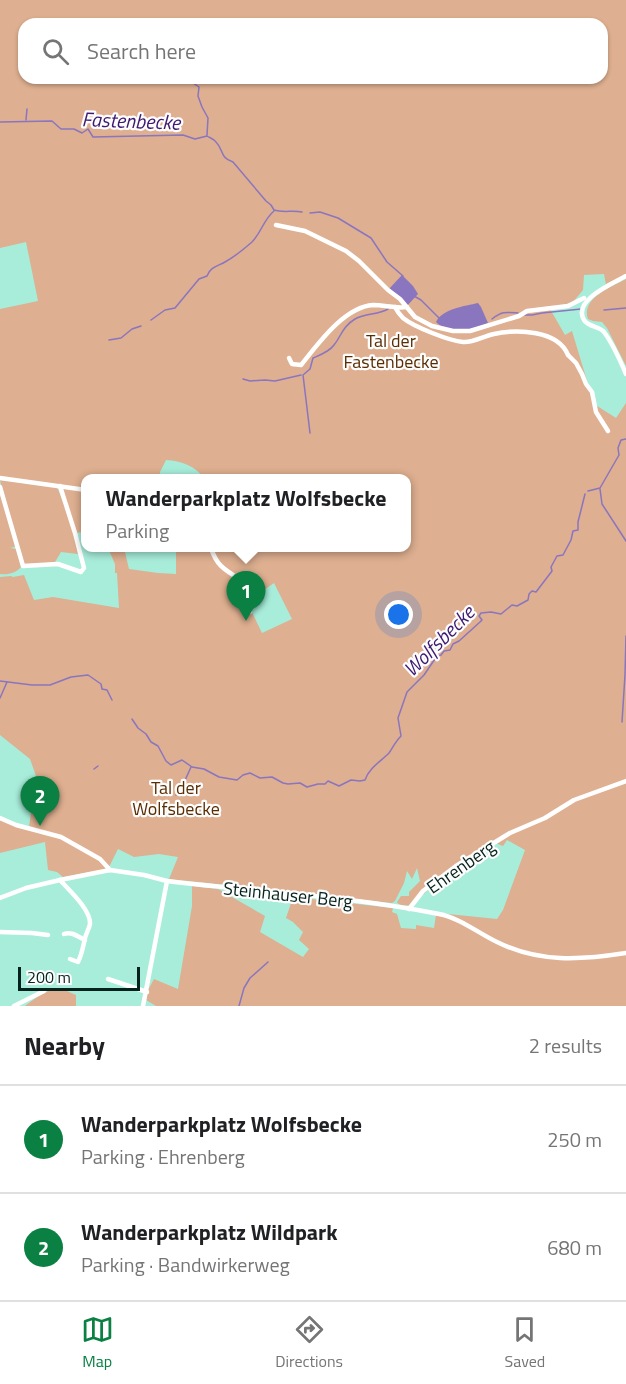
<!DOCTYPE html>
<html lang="en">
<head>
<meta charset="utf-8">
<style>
	:root { --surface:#fff; --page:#f6f6f6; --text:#202124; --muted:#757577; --line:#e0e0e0; --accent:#0b8043 }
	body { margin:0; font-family:"Titillium Web",sans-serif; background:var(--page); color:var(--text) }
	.scale { position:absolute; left:18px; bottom:15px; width:122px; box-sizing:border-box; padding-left:6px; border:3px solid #05221c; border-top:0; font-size:16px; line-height:21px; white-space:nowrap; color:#05221c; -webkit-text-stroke:4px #fdfdfd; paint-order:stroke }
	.you { position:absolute; left:399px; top:615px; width:21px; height:21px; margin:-15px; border:4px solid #fff; border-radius:50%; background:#1a73e8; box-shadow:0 0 0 9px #1a73e833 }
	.badge { display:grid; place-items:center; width:39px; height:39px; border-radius:50%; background:var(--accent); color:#fff; font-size:20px; font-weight:700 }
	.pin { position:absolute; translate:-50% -50px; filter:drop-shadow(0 2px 3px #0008) }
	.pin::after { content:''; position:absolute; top:32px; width:21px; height:18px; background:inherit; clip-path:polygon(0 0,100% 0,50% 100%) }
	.popup { position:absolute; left:81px; top:474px; width:330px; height:78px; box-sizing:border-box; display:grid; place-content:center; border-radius:12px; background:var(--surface); filter:drop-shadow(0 2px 4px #0005); font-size:20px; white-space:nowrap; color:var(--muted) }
	.popup b { font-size:22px; color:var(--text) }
	.popup::after { content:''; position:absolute; left:50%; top:100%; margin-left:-12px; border:12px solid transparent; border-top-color:var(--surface) }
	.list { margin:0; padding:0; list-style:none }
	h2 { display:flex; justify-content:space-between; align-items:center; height:78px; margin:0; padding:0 24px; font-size:26px }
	h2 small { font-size:20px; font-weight:400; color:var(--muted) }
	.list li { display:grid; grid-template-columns:39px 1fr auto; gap:18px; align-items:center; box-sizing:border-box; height:108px; padding:0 24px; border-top:2px solid var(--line) }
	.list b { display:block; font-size:22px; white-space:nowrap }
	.list p { margin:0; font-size:20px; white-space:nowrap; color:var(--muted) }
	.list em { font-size:20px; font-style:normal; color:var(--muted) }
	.icon { flex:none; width:33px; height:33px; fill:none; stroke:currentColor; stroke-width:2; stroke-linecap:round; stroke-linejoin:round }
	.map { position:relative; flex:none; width:626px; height:1006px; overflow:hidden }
	.search { position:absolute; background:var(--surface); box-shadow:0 2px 4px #0004; left:18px; right:18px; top:18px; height:66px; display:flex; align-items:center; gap:15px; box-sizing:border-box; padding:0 21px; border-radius:18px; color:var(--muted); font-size:22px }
	.sheet { height:294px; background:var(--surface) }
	nav { display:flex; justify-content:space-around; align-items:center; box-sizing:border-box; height:84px; border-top:2px solid var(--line); background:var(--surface); font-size:16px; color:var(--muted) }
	nav a { display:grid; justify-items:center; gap:3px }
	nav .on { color:var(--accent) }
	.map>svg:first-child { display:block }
	.green { fill:#deaf90; fill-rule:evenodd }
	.water { fill:#8a75bf }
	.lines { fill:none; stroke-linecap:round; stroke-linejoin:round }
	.stream { stroke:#8a75bf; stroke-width:1.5 }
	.minor { stroke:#fff; stroke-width:4.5 }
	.labels { text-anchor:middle; stroke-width:4.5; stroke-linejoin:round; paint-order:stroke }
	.park-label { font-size:18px; fill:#5a2c01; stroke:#fdfdfd }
	.street-label { font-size:18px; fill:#05221c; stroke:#fdfdfd }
	.water-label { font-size:20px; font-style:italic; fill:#3d1a72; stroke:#fdfdfd }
</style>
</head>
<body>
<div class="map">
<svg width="626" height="1006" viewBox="0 0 626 1006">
	<rect width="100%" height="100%" fill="#a8edda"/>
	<!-- green -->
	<g class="green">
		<path d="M 0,0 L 626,0 L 626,274 L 606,285 L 604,274 L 584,275 L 583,290 L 573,302 L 550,309 L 565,335 L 572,331 L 594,404 L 616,418 L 626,403 L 626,1006 L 156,1006 L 146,1000 L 147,992 L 154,979 L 178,989 L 192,906 L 192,886 L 218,889 L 265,916 L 260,932 L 303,957 L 309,949 L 299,940 L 303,932 L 293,922 L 286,918 L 293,897 L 393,908 L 392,912 L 397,914 L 401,928 L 416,929 L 416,925 L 434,928 L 436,915 L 438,913 L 497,919 L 503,910 L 525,850 L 507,840 L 503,846 L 495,843 L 442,877 L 412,905 C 407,906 399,906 397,902 L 401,896 L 409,896 L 409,892 L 420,881 L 417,868 L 412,879 L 407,871 L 404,883 L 395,901 L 392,903 L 169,879 L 178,857 L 159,854 L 134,857 L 118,849 L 108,869 L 63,877 L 57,872 L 48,870 L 45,842 L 0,853 L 0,820 L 29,827 L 36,776 L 30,759 L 0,735 L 0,577 L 11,576 L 13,577 L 24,575 L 34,600 L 53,597 L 119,608 L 117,573 L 115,573 L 115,564 L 108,548 L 124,548 L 129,569 L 158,573 L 176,574 L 176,548 L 406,548 L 406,478 L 204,478 C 195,466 182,461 166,460 L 160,472 L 160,478 L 86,478 L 85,532 L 74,533 L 78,554 L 61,552 L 55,562 L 24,565 L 18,546 L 10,548 L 17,549 L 21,567 C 16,573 8,575 0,574 L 0,490 L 3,493 L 0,480 L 56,487 L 58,489 L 64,505 L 58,486 L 0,478 L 0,309 L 38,301 L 26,242 L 0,248 ZM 24,24 L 602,24 L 602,78 L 24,78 ZM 274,583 L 292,619 L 262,633 L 247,602 Z"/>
		<path d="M 626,279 L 626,366 L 607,328 L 602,322 L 593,321 L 588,319 C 581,298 611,287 626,279 Z"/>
		<path d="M 60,988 L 76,995 L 76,1006 L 25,1006 C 37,997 45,990 60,988 Z"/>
	</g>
	<!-- water -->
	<g class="water">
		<path d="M 402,275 L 413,286 L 418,294 L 406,307 L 388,290 Z"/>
		<path d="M 478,303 L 481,307 L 488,323 C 471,330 451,336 436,322 C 442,309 465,306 478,303 Z"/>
	</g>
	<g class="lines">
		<!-- stream -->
		<g class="stream">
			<path d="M 189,78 L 190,81 L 199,87 L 198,96 L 202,107 L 208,118 L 207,135"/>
			<path d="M 26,120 L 27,109"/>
			<path d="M 0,122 L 52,121 L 61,129 L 74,129 L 82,133 L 88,129 L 93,137 L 183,135 L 195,139 L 207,136 C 210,138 214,139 216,142 C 224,150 219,157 233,162 L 266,201 L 271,205 L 274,210 C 283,213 293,210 302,212"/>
			<path d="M 310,213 L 320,212 L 338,218 L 371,238 L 387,262 L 403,276"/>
			<path d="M 414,296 L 421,300 L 439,318"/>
			<path d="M 604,310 L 626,308"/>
			<path d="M 525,315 L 532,315 L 542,313 L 581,309"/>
			<path d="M 492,319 C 502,311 506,312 518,313"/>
			<path d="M 151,320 L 165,310 L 175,308 L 199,279 L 207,276 C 210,267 218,266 225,262 C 234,257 244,249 252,242 C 261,233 264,219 274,211"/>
			<path d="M 109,340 L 121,338 L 132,329 L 141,326"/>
			<path d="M 243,379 L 250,381 L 265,380 L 275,381 L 301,375"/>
			<path d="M 310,433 L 303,375 L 310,369 L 313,358 C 320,355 329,352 334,345 C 342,335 342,327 355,319 C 366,313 378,315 388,309"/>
			<path d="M 600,489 L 602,504 L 626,541"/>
			<path d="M 588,491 L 600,488 L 619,455 L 618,448 L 621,440 L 626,439"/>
			<path d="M 0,681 L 32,685 L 50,685 L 71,677 L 88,675 L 101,684 L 102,689 L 107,690 L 112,700"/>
			<path d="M 0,698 L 7,682"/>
			<path d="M 132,719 L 138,728 L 146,734 L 151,742 L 158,746 L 166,761 L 171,765 L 182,760 L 192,767 L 204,769 L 219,777 L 237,780 L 243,775 L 250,773 L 260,778 L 272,777 L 283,783 L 288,784 L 300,783 L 307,787 L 318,784 L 325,784 L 328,781 L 339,786 L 351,780 L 360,781 L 365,780 C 369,768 380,762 389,753 C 393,747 396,741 401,736 L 398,718 L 407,692 L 424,675 L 437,656 L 441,655 L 444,651 L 450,650 L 453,644 L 459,641 L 480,622 L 482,620 L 479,616 L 481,613 L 491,612 L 501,614 L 512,605 L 517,606 L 528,600 L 529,594 L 532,591 L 536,592 L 552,571 L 551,567 L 557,556 L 563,555 L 571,540 L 573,531 L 578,530 L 578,522 L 585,494"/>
			<path d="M 622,722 L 625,675 L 626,636"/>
			<path d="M 94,769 L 98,766"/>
			<path d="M 182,787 L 191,767"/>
			<path d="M 176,795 L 179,793"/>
			<path d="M 239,1006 L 244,988 L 250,978 L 268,962"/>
		</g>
		<!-- minor -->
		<g class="minor">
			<path d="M 276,225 L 305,231 L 346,251 L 359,261 L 388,290 L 400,299 L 415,317 L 432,326 L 453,331 L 470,331 L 519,316 L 527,311 L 568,306 L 584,298"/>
			<path d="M 626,276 C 614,283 572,300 584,320 C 588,327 599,326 604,332 C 613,344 620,360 626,374"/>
			<path d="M 395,307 C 397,311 400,315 403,318 C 414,327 450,341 463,342 C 473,343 484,336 494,334 C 517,329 558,330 568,355"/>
			<path d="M 568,355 L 576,363 L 582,374 L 586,384 L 592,392 L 596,412 L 608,431"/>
			<path d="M 289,358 L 292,364 L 301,365 C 318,344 344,307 373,305 C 385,305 396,309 407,307"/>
			<path d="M 0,478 L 86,490"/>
			<path d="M 0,487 L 23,566 L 58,564 L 81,572 L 84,568 L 75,533 L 60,486"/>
			<path d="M 211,548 C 216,564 223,569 238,578 L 250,612"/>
			<path d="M 0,818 L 16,825 L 61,837 L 100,859 L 110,870"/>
			<path d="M 60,880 C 69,890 91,910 90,924 C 89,929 86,934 85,938 C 83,947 82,954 78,962 L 70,959"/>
			<path d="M 0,898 L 26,888 L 60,880 L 110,870 L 144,875 L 167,881 C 257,892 350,896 439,914 C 460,918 478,933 497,942 C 539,963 581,960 626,953"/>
			<path d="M 409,909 L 423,891 L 456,866 L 510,833 L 545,818 L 574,800 L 626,781"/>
			<path d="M 0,932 L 32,933 L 48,935"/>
			<path d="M 64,934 C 72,931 78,937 85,940"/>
			<path d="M 108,979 L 147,992"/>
			<path d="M 14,1006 L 44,991"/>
			<path d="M 143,1006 L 167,881"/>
		</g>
	</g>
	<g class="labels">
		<!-- park labels -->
		<g class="park-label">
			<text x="391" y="347">Tal der<tspan x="391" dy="21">Fastenbecke</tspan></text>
			<text x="176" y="794">Tal der<tspan x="176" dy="21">Wolfsbecke</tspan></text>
		</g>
		<!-- street labels -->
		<g class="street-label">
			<text transform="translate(461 867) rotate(-35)" y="6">Ehrenberg</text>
			<text transform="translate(288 895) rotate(6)" y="6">Steinhauser Berg</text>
		</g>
		<!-- water labels -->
		<g class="water-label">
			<text transform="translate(131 121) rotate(2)" y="7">Fastenbecke</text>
			<text transform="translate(439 641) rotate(-45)" y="7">Wolfsbecke</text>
		</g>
	</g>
</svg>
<div class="scale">200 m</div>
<div class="you"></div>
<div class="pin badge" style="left:246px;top:621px">1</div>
<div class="popup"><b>Wanderparkplatz Wolfsbecke</b>Parking</div>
<div class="pin badge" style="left:40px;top:826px">2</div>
<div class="search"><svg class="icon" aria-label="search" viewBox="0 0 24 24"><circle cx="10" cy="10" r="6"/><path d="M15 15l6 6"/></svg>Search here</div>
</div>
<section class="sheet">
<h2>Nearby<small>2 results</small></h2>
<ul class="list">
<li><span class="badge">1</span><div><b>Wanderparkplatz Wolfsbecke</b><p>Parking · Ehrenberg</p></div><em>250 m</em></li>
<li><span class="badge">2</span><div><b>Wanderparkplatz Wildpark</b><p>Parking · Bandwirkerweg</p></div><em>680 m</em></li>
</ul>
</section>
<nav>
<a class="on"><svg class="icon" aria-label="map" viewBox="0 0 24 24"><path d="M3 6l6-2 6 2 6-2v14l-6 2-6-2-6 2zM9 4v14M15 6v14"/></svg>Map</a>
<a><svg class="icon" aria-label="directions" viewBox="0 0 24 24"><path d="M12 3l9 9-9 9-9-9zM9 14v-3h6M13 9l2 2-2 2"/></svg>Directions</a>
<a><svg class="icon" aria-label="saved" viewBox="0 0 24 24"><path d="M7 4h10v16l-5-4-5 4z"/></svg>Saved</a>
</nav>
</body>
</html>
